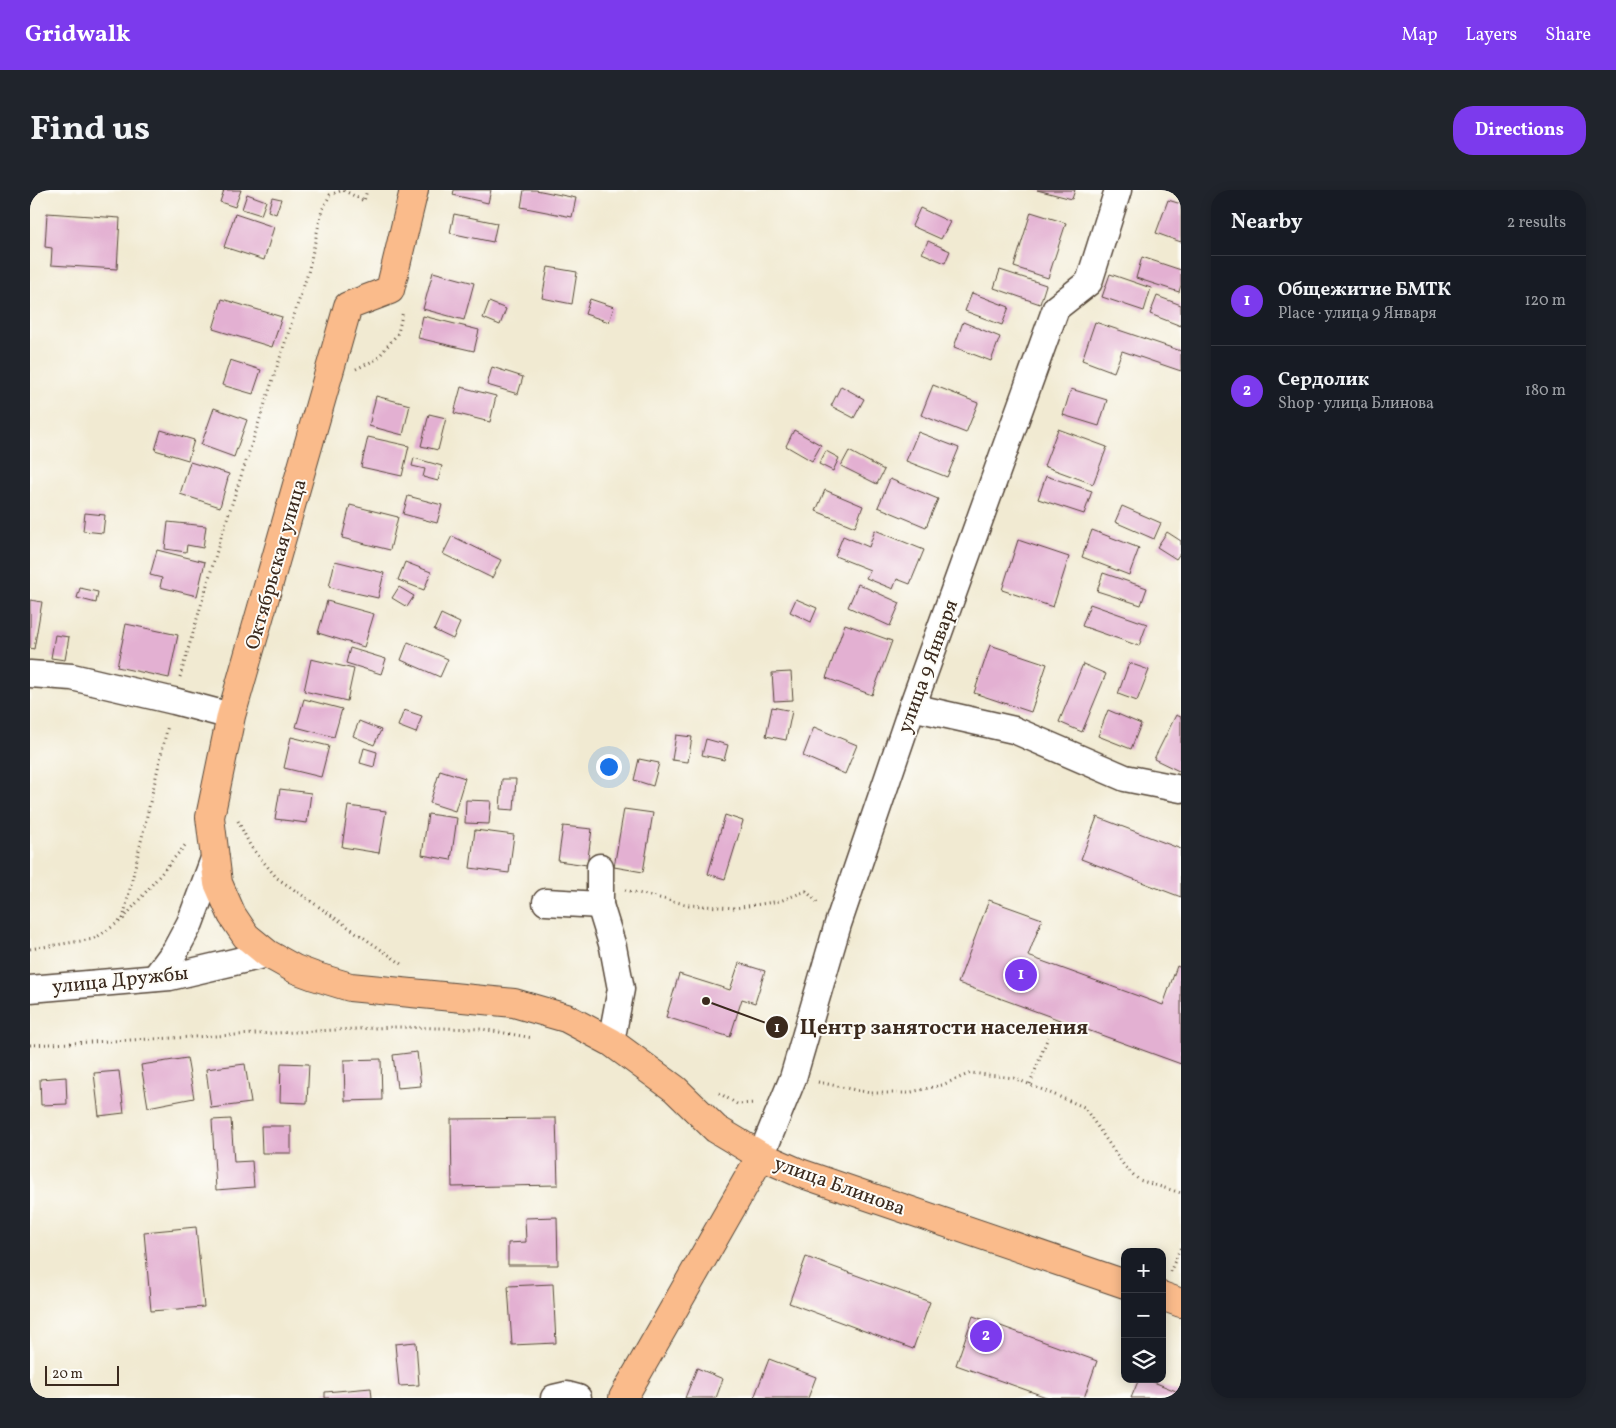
<!DOCTYPE html>
<html lang="en">
<head>
<meta charset="utf-8">
<style>
	:root { --surface:#171b24; --page:#20242c; --text:#f1f3f6; --muted:#9ea1a6; --line:#363941; --accent:#7c3aed }
	body { margin:0; font-family:Vollkorn,serif; background:var(--page); color:var(--text) }
	.controls { position:absolute; right:15px; bottom:15px; display:grid; overflow:hidden; border-radius:10px; box-shadow:0 2px 12px #0003 }
	.controls button { width:45px; height:45px; display:grid; place-items:center; padding:0; border:0; border-bottom:1px solid var(--line); background:var(--surface); color:var(--text); font:25px sans-serif }
	.scale { position:absolute; left:15px; bottom:12px; width:74px; box-sizing:border-box; padding-left:5px; border:2px solid #3b2a1e; border-top:0; font-size:14px; line-height:18px; white-space:nowrap; color:#3b2a1e; -webkit-text-stroke:4px #fdfcf7; paint-order:stroke }
	.you { position:absolute; left:578px; top:576px; width:18px; height:18px; margin:-12px; border:4px solid #fff; border-radius:50%; background:#1a73e8; box-shadow:0 0 0 8px #1a73e833 }
	.badge { display:grid; place-items:center; width:32px; height:32px; border-radius:50%; background:var(--accent); color:#fff; font-size:16px; font-weight:700 }
	.pin { position:absolute; translate:-50% -50%; border:2px solid #fff; box-shadow:0 1px 5px #0006 }
	.list { margin:0; padding:0; list-style:none }
	h2 { display:flex; justify-content:space-between; align-items:center; height:65px; margin:0; padding:0 20px; font-size:21px }
	h2 small { font-size:16px; font-weight:400; color:var(--muted) }
	.list li { display:grid; grid-template-columns:32px 1fr auto; gap:15px; align-items:center; box-sizing:border-box; height:90px; padding:0 20px; border-top:1px solid var(--line) }
	.list b { display:block; font-size:19px; white-space:nowrap }
	.list p { margin:0; font-size:16px; white-space:nowrap; color:var(--muted) }
	.list em { font-size:16px; font-style:normal; color:var(--muted) }
	.icon { flex:none; width:28px; height:28px; fill:none; stroke:currentColor; stroke-width:2; stroke-linecap:round; stroke-linejoin:round }
	.map { position:relative; flex:none; width:1151px; height:1208px; overflow:hidden; border-radius:20px }
	header { display:flex; align-items:center; gap:30px; box-sizing:border-box; height:70px; padding:0 25px; background:var(--accent); color:#fff }
	header strong { font-size:24px }
	nav { display:flex; gap:28px; margin-inline-start:auto; font-size:18px }
	.intro { display:flex; align-items:center; justify-content:space-between; box-sizing:border-box; height:120px; padding:0 30px }
	h1 { margin:0; font-size:35px }
	.button { padding:12px 22px; border-radius:20px; background:var(--accent); color:#fff; font-size:18px; font-weight:700 }
	main { display:flex; gap:30px; padding:0 30px }
	aside { flex:1; background:var(--surface); border-radius:20px; box-shadow:0 2px 12px #0003 }
	.map>svg:first-child { display:block }
	.building { fill:#e3b0d2 }
	.lines { fill:none; stroke-linecap:round; stroke-linejoin:round }
	.minor-casing { stroke:#564739; stroke-width:29 }
	.major-casing { stroke:#564739; stroke-width:30 }
	.path { stroke:#564739; stroke-width:3; stroke-dasharray:1 4; stroke-linecap:butt }
	.minor { stroke:#fff; stroke-width:26 }
	.major { stroke:#fabb8b; stroke-width:28 }
	.labels { text-anchor:middle; stroke-width:4; stroke-linejoin:round; paint-order:stroke }
	.street-label { font-size:20px; fill:#3b2a1e; stroke:#fdfcf7 }
	.leader { fill:none; stroke:#3b2a1e; stroke-width:2 }
	.callout-dot { fill:#3b2a1e; stroke:#fdfcf7; stroke-width:2 }
	.mark-label { font-size:15px; text-anchor:middle; font-weight:bold; fill:#fff }
	.callout-label { font-size:21px; text-anchor:middle; font-weight:bold; fill:#3b2a1e; stroke:#fdfcf7; stroke-width:4; stroke-linejoin:round; paint-order:stroke }
</style>
</head>
<body>
<header>
<strong>Gridwalk</strong>
<nav><a>Map</a><a>Layers</a><a>Share</a></nav>
</header>
<div class="intro"><h1>Find us</h1><a class="button">Directions</a></div>
<main>
<div class="map">
<svg width="1151" height="1208" viewBox="0 0 1151 1208">
	<rect width="100%" height="100%" fill="#fdfcf7"/>
	<filter id="ink" filterUnits="userSpaceOnUse"><feTurbulence type="fractalNoise" baseFrequency=".02" numOctaves="2"/><feDisplacementMap in="SourceGraphic" scale="10" xChannelSelector="R" yChannelSelector="G"/><feConvolveMatrix kernelMatrix="1 2 1 2 8 2 1 2 1" color-interpolation-filters="sRGB"/></filter>
	<filter id="wash" filterUnits="userSpaceOnUse"><feTurbulence type="fractalNoise" baseFrequency=".0096" numOctaves="4" result="noise"/><feDisplacementMap in="SourceGraphic" scale="20" xChannelSelector="R" yChannelSelector="G"/><feGaussianBlur stdDeviation="1.12" result="paint"/><feColorMatrix in="noise" values="0 0 0 0 0 0 0 0 0 0 0 0 0 0 0 0 0 1.4 0 .05"/><feComposite in="paint" operator="in"/></filter>
	<g filter="url(#wash)">
		<rect width="100%" height="100%" fill="#f1ead2"/>
		<g id="blocks">
			<!-- building -->
			<g class="building">
				<path d="M 194,0 L 211,0 L 205,17 L 190,12 Z"/>
				<path d="M 424,0 L 461,0 L 458,13 L 423,5 Z"/>
				<path d="M 494,0 L 506,0 L 546,8 L 542,27 L 491,17 Z"/>
				<path d="M 1007,0 L 1045,0 L 1042,9 Z"/>
				<path d="M 217,4 L 236,11 L 231,25 L 212,19 Z"/>
				<path d="M 242,7 L 251,9 L 246,24 L 238,21 Z"/>
				<path d="M 1138,10 L 1151,14 L 1151,52 L 1126,43 Z"/>
				<path d="M 890,18 L 920,32 L 911,49 L 882,36 Z"/>
				<path d="M 1001,22 L 1036,33 L 1018,88 L 984,77 Z"/>
				<path d="M 17,23 L 90,28 L 87,79 L 21,75 L 22,58 L 15,57 Z"/>
				<path d="M 205,24 L 244,37 L 234,70 L 194,57 Z"/>
				<path d="M 424,24 L 467,33 L 463,52 L 420,43 Z"/>
				<path d="M 898,51 L 920,61 L 915,73 L 892,63 Z"/>
				<path d="M 1112,67 L 1151,80 L 1151,95 L 1149,102 L 1106,88 Z"/>
				<path d="M 518,77 L 547,82 L 542,114 L 512,108 Z"/>
				<path d="M 970,80 L 1016,95 L 1010,114 L 964,98 Z"/>
				<path d="M 403,82 L 444,93 L 434,130 L 393,119 Z"/>
				<path d="M 1080,84 L 1121,98 L 1114,121 L 1072,107 Z"/>
				<path d="M 942,103 L 979,117 L 972,135 L 935,121 Z"/>
				<path d="M 1127,106 L 1151,115 L 1151,136 L 1120,124 Z"/>
				<path d="M 192,109 L 252,127 L 242,157 L 183,139 Z"/>
				<path d="M 560,109 L 584,117 L 579,132 L 555,124 Z"/>
				<path d="M 459,112 L 476,119 L 470,135 L 453,128 Z"/>
				<path d="M 393,126 L 449,140 L 444,161 L 388,148 Z"/>
				<path d="M 933,132 L 970,147 L 961,171 L 924,157 Z"/>
				<path d="M 1065,132 L 1151,161 L 1151,181 L 1092,161 L 1084,182 L 1052,170 Z"/>
				<path d="M 200,170 L 231,180 L 223,204 L 192,195 Z"/>
				<path d="M 462,177 L 493,187 L 488,204 L 457,195 Z"/>
				<path d="M 903,195 L 948,213 L 936,243 L 891,225 Z"/>
				<path d="M 811,196 L 834,209 L 824,228 L 801,216 Z"/>
				<path d="M 431,197 L 466,206 L 460,232 L 424,223 Z"/>
				<path d="M 1041,199 L 1077,210 L 1069,236 L 1033,225 Z"/>
				<path d="M 346,206 L 380,215 L 373,245 L 339,236 Z"/>
				<path d="M 184,218 L 217,230 L 204,267 L 171,255 Z"/>
				<path d="M 399,224 L 416,228 L 408,260 L 391,256 Z"/>
				<path d="M 1028,239 L 1077,257 L 1063,294 L 1014,276 Z"/>
				<path d="M 131,240 L 164,250 L 158,270 L 125,260 Z"/>
				<path d="M 764,240 L 791,255 L 782,271 L 756,256 Z"/>
				<path d="M 888,242 L 929,258 L 917,287 L 876,271 Z"/>
				<path d="M 338,247 L 379,256 L 372,286 L 331,277 Z"/>
				<path d="M 796,261 L 809,268 L 803,281 L 789,274 Z"/>
				<path d="M 819,261 L 854,280 L 847,294 L 811,276 Z"/>
				<path d="M 384,268 L 412,276 L 408,291 L 393,287 L 395,279 L 382,276 Z"/>
				<path d="M 160,272 L 199,284 L 190,317 L 150,304 Z"/>
				<path d="M 1016,286 L 1062,301 L 1054,324 L 1008,309 Z"/>
				<path d="M 860,289 L 908,309 L 896,337 L 848,317 Z"/>
				<path d="M 795,300 L 833,316 L 825,337 L 786,321 Z"/>
				<path d="M 378,306 L 412,315 L 407,333 L 373,324 Z"/>
				<path d="M 320,315 L 368,327 L 360,360 L 312,348 Z"/>
				<path d="M 1092,316 L 1131,333 L 1124,349 L 1085,332 Z"/>
				<path d="M 55,323 L 75,325 L 73,343 L 53,341 Z"/>
				<path d="M 138,332 L 176,336 L 173,358 L 157,355 L 156,362 L 135,359 Z"/>
				<path d="M 845,340 L 894,360 L 880,394 L 867,389 L 863,399 L 836,388 L 840,380 L 805,366 L 813,346 L 839,357 Z"/>
				<path d="M 1062,340 L 1109,358 L 1099,385 L 1052,367 Z"/>
				<path d="M 1137,342 L 1151,351 L 1151,362 L 1146,369 L 1127,357 Z"/>
				<path d="M 422,346 L 471,370 L 462,388 L 413,364 Z"/>
				<path d="M 988,350 L 1039,367 L 1023,417 L 972,400 Z"/>
				<path d="M 127,360 L 175,372 L 167,406 L 130,397 L 132,388 L 120,385 Z"/>
				<path d="M 305,371 L 354,383 L 348,408 L 299,397 Z"/>
				<path d="M 375,372 L 401,382 L 394,400 L 368,390 Z"/>
				<path d="M 1073,383 L 1117,398 L 1111,415 L 1067,401 Z"/>
				<path d="M 828,394 L 870,413 L 860,436 L 818,417 Z"/>
				<path d="M 369,397 L 384,406 L 377,417 L 362,408 Z"/>
				<path d="M 50,398 L 68,402 L 66,413 L 47,408 Z"/>
				<path d="M 766,409 L 787,418 L 781,432 L 760,422 Z"/>
				<path d="M 0,410 L 12,412 L 4,459 L 0,458 Z"/>
				<path d="M 297,411 L 344,424 L 334,457 L 288,443 Z"/>
				<path d="M 1060,414 L 1117,434 L 1109,456 L 1052,436 Z"/>
				<path d="M 411,424 L 430,433 L 423,449 L 404,440 Z"/>
				<path d="M 96,434 L 148,445 L 139,488 L 87,477 Z"/>
				<path d="M 815,434 L 862,451 L 842,505 L 796,488 Z"/>
				<path d="M 25,445 L 39,447 L 35,470 L 21,468 Z"/>
				<path d="M 378,452 L 418,469 L 410,487 L 371,470 Z"/>
				<path d="M 960,455 L 1017,474 L 1001,522 L 944,503 Z"/>
				<path d="M 320,458 L 356,469 L 351,484 L 316,473 Z"/>
				<path d="M 281,469 L 324,479 L 317,511 L 274,501 Z"/>
				<path d="M 1099,473 L 1119,480 L 1107,511 L 1088,504 Z"/>
				<path d="M 1053,474 L 1076,484 L 1052,542 L 1029,532 Z"/>
				<path d="M 761,482 L 763,510 L 744,511 L 742,483 Z"/>
				<path d="M 274,509 L 312,519 L 304,547 L 266,537 Z"/>
				<path d="M 742,517 L 762,521 L 756,550 L 736,546 Z"/>
				<path d="M 374,520 L 392,526 L 386,543 L 368,536 Z"/>
				<path d="M 1078,520 L 1111,534 L 1101,559 L 1068,546 Z"/>
				<path d="M 1146,525 L 1151,527 L 1151,582 L 1124,569 Z"/>
				<path d="M 329,531 L 351,540 L 344,555 L 323,546 Z"/>
				<path d="M 784,537 L 827,555 L 815,584 L 773,566 Z"/>
				<path d="M 646,545 L 662,547 L 658,572 L 642,570 Z"/>
				<path d="M 261,547 L 299,556 L 291,587 L 254,578 Z"/>
				<path d="M 676,549 L 698,555 L 694,570 L 672,565 Z"/>
				<path d="M 334,558 L 347,562 L 344,577 L 330,573 Z"/>
				<path d="M 609,569 L 629,573 L 623,596 L 604,590 Z"/>
				<path d="M 410,580 L 435,588 L 425,621 L 400,613 Z"/>
				<path d="M 472,589 L 486,589 L 484,620 L 470,619 Z"/>
				<path d="M 250,599 L 281,603 L 277,633 L 245,629 Z"/>
				<path d="M 436,610 L 461,611 L 459,634 L 435,633 Z"/>
				<path d="M 318,616 L 356,621 L 349,663 L 312,657 Z"/>
				<path d="M 594,619 L 623,623 L 613,682 L 584,677 Z"/>
				<path d="M 398,624 L 427,628 L 421,670 L 392,665 Z"/>
				<path d="M 695,625 L 713,631 L 695,689 L 678,684 Z"/>
				<path d="M 1067,627 L 1151,659 L 1151,707 L 1051,669 Z"/>
				<path d="M 533,636 L 562,639 L 557,675 L 528,671 Z"/>
				<path d="M 445,640 L 484,645 L 479,683 L 440,678 Z"/>
				<path d="M 959,710 L 1012,729 L 998,766 L 1133,815 L 1147,776 L 1151,778 L 1151,874 L 928,793 Z"/>
				<path d="M 709,773 L 735,781 L 725,813 L 712,809 L 700,847 L 636,827 L 649,784 L 700,800 Z"/>
				<path d="M 387,862 L 391,896 L 367,898 L 363,865 Z"/>
				<path d="M 157,868 L 164,908 L 118,917 L 111,875 Z"/>
				<path d="M 351,869 L 352,910 L 315,911 L 314,870 Z"/>
				<path d="M 251,873 L 279,874 L 277,913 L 250,912 Z"/>
				<path d="M 215,874 L 221,913 L 181,918 L 176,879 Z"/>
				<path d="M 89,881 L 94,923 L 69,926 L 64,883 Z"/>
				<path d="M 36,887 L 37,914 L 11,915 L 10,889 Z"/>
				<path d="M 526,928 L 528,995 L 422,997 L 421,929 Z"/>
				<path d="M 201,929 L 204,972 L 222,971 L 224,997 L 186,1000 L 182,930 Z"/>
				<path d="M 231,936 L 261,936 L 261,963 L 232,963 Z"/>
				<path d="M 527,1027 L 528,1075 L 478,1075 L 478,1053 L 496,1052 L 495,1028 Z"/>
				<path d="M 166,1037 L 174,1117 L 121,1121 L 114,1042 Z"/>
				<path d="M 776,1067 L 900,1112 L 883,1159 L 759,1113 Z"/>
				<path d="M 523,1094 L 526,1153 L 482,1155 L 478,1096 Z"/>
				<path d="M 943,1126 L 1067,1171 L 1054,1208 L 1019,1208 L 926,1175 Z"/>
				<path d="M 386,1152 L 389,1195 L 369,1196 L 365,1154 Z"/>
				<path d="M 739,1169 L 786,1187 L 778,1208 L 724,1208 Z"/>
				<path d="M 667,1178 L 693,1189 L 686,1208 L 655,1208 Z"/>
				<path d="M 1109,1189 L 1116,1189 L 1151,1203 L 1151,1208 L 1101,1208 Z"/>
				<path d="M 341,1198 L 342,1208 L 295,1208 L 295,1202 Z"/>
			</g>
		</g>
	</g>
	<g filter="url(#ink)">
		<use href="#blocks" fill-opacity="0" stroke="#564739" stroke-width="1"/>
		<g class="lines">
			<!-- minor casing -->
			<g class="minor-casing">
				<g id="minor">
					<path d="M 0,484 L 42,487 L 144,511 L 201,526"/>
					<path d="M 882,517 L 984,540 L 1095,588 L 1151,599"/>
					<path d="M 570,677 L 570,715 L 583,757 L 591,799 L 581,852"/>
					<path d="M 516,712 L 570,715"/>
					<path d="M 125,788 L 145,761 L 160,733 L 185,666"/>
					<path d="M 0,799 L 140,787 L 238,764"/>
					<path d="M 731,966 L 763,888 L 808,734 L 882,517 L 1026,118 L 1059,92 L 1088,0"/>
					<path d="M 524,1208 L 537,1205 L 548,1208"/>
				</g>
			</g>
			<!-- major casing -->
			<g class="major-casing">
				<g id="major">
					<path d="M 384,0 L 360,100 L 318,116 L 201,526 L 180,627 L 188,693 L 202,725 L 216,746 L 238,764 L 265,779 L 284,786 L 320,797 L 484,813 L 536,828 L 581,852 L 645,899 L 686,939 L 731,966 L 770,983 L 1095,1094"/>
					<path d="M 1132,1106 L 1151,1113"/>
					<path d="M 593,1208 L 731,966"/>
				</g>
			</g>
			<!-- path -->
			<g class="path">
				<path d="M 326,179 L 347,169 L 368,143 L 373,121"/>
				<path d="M 150,487 L 191,347 L 278,83 L 292,20 L 300,5 L 313,0 L 334,11 L 337,0"/>
				<path d="M 208,631 L 221,657 L 247,688 L 372,774"/>
				<path d="M 595,700 L 659,715 L 705,718 L 750,711 L 776,701 L 789,714"/>
				<path d="M 93,729 L 138,535"/>
				<path d="M 0,759 L 64,749 L 79,739 L 93,729 L 157,653"/>
				<path d="M 0,855 L 367,837 L 452,839 L 503,848"/>
				<path d="M 788,892 L 840,903 L 877,903 L 912,895 L 941,883 L 984,888 L 1054,917 L 1095,977 L 1109,990 L 1151,1003"/>
				<path d="M 1000,894 L 1018,847"/>
				<path d="M 689,903 L 707,914 L 725,913"/>
				<path d="M 1140,1082 L 1151,1057"/>
			</g>
			<!-- minor -->
			<use href="#minor" class="minor"/>
			<!-- major -->
			<use href="#major" class="major"/>
		</g>
	</g>
	<g class="labels">
		<!-- street labels -->
		<g class="street-label">
			<text transform="translate(245 374) rotate(-74)" y="7">Октябрьская улица</text>
			<text transform="translate(897 476) rotate(-70)" y="7">улица 9 Января</text>
			<text transform="translate(90 789) rotate(-6)" y="7">улица Дружбы</text>
			<text transform="translate(810 995) rotate(20)" y="7">улица Блинова</text>
		</g>
	</g>
	<!-- callouts -->
	<path class="leader" d="M676 811L747 837"/>
	<g class="callout-dot">
		<circle cx="676" cy="811" r="5"/>
		<circle cx="747" cy="837" r="12"/>
	</g>
	<g class="mark-label">
		<text x="747" y="842">1</text>
	</g>
	<g class="callout-label">
		<text x="914" y="844">Центр занятости населения</text>
	</g>
</svg>
<div class="controls">
<button>+</button>
<button>−</button>
<button><svg class="icon" aria-label="layers" viewBox="0 0 24 24"><path d="M12 4l9 5-9 5-9-5zM3 14l9 5 9-5"/></svg></button>
</div>
<div class="scale">20 m</div>
<div class="you"></div>
<div class="pin badge" style="left:991px;top:785px">1</div>
<div class="pin badge" style="left:956px;top:1146px">2</div>
</div>
<aside>
<h2>Nearby<small>2 results</small></h2>
<ul class="list">
<li><span class="badge">1</span><div><b>Общежитие БМТК</b><p>Place · улица 9 Января</p></div><em>120 m</em></li>
<li><span class="badge">2</span><div><b>Сердолик</b><p>Shop · улица Блинова</p></div><em>180 m</em></li>
</ul>
</aside>
</main>
</body>
</html>
